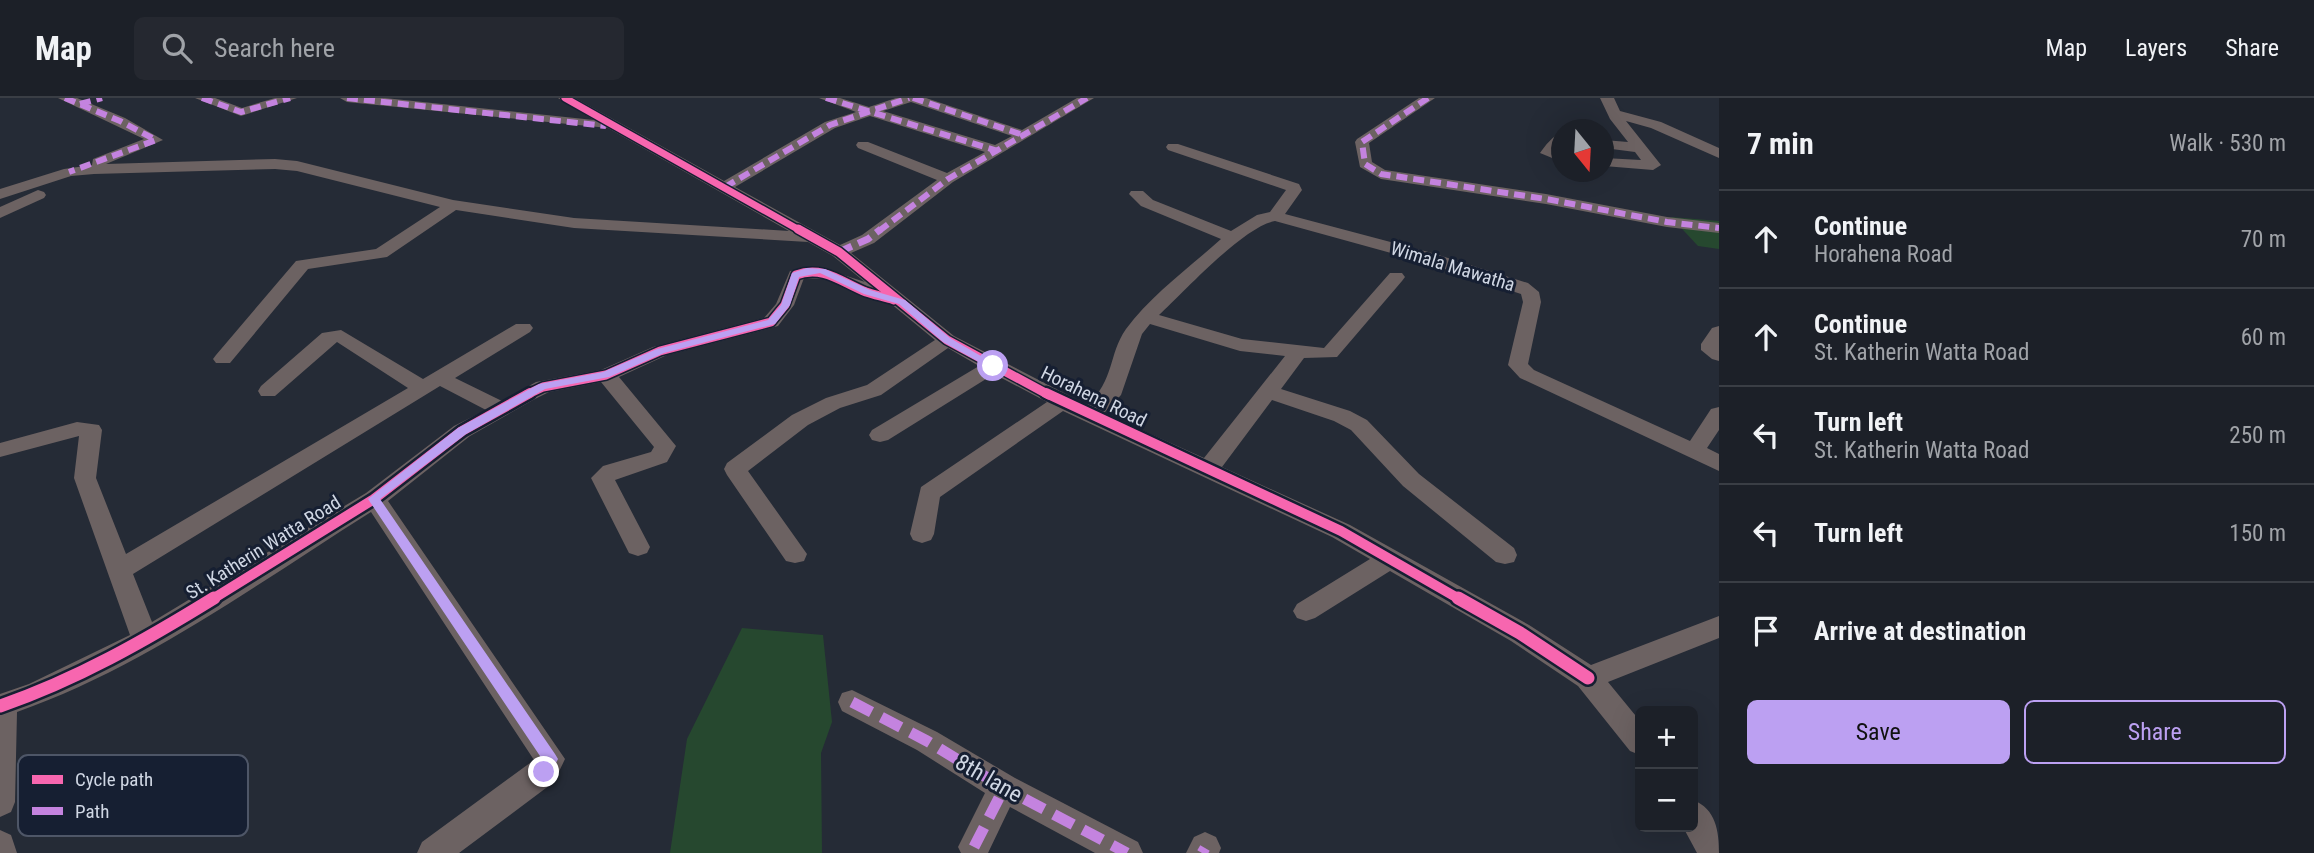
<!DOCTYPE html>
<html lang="en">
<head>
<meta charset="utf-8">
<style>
	:root { --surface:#1c2028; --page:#252830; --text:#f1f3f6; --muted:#a0a3a8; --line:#3a3e45; --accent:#bca0f2 }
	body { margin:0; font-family:"Roboto Condensed",sans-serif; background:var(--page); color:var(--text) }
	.controls { position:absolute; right:21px; bottom:21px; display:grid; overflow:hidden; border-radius:10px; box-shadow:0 7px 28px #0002 }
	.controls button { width:63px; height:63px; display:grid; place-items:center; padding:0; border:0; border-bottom:2px solid var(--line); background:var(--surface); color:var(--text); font:35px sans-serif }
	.compass { position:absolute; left:1551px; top:21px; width:63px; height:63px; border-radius:50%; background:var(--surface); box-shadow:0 7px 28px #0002; rotate:162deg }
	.stop { position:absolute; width:21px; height:21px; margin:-16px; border:5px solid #bca0f2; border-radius:50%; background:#fff }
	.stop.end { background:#bca0f2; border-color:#fff; box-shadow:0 2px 7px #0008 }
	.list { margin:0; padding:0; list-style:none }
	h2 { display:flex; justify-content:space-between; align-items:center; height:91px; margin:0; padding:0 28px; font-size:30px }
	h2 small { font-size:23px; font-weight:400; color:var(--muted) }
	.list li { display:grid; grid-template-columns:46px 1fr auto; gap:21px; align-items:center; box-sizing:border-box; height:98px; padding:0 28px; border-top:2px solid var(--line) }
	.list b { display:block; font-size:26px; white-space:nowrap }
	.list p { margin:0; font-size:23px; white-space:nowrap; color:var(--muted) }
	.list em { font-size:23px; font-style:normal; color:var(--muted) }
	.actions { display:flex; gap:14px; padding:21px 28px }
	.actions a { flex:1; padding:16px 0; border:2px solid var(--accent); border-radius:10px; text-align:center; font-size:24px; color:var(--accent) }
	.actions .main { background:var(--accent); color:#111 }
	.icon { flex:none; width:38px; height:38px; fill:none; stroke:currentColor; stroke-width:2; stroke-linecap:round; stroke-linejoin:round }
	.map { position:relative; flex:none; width:1719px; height:755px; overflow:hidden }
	header { display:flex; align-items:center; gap:42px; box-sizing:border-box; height:98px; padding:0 35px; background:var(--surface); border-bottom:2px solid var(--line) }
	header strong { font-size:33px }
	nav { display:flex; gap:38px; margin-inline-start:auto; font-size:24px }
	.search { width:490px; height:63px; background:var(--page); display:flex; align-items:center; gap:18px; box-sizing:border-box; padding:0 24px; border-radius:10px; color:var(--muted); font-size:26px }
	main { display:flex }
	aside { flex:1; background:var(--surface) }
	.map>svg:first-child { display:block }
	.green { fill:#26482f }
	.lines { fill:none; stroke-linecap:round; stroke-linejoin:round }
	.minor { fill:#6c6262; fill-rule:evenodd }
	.quiet-far2 { stroke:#c483df; stroke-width:6; stroke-dasharray:11 6; stroke-linecap:butt }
	.quiet-far1 { stroke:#c483df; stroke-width:7; stroke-dasharray:14 7; stroke-linecap:butt }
	.quiet { stroke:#c483df; stroke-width:11; stroke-dasharray:22 11; stroke-linecap:butt }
	.cycleway-far3-casing { stroke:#161f32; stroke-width:10 }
	.cycleway-far2-casing { stroke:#161f32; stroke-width:12 }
	.cycleway-far1-casing { stroke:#161f32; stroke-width:15 }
	.cycleway-casing { stroke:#161f32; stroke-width:18 }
	.cycleway-far3 { stroke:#f766af; stroke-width:7 }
	.cycleway-far2 { stroke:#f766af; stroke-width:9 }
	.cycleway-far1 { stroke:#f766af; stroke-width:10 }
	.cycleway { stroke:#f766af; stroke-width:13 }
	.route { fill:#bca0f2 }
	.labels { text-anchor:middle; stroke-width:6; stroke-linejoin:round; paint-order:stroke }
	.street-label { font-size:19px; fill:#d0d7e4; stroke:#161f32 }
	.near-street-label { font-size:23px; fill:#d0d7e4; stroke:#161f32 }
	.key { fill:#161f32; stroke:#4e5667; stroke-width:2 }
	.key-label { font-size:19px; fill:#d0d7e4 }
</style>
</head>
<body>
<header>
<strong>Map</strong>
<div class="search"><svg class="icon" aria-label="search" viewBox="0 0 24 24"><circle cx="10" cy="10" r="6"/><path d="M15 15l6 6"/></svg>Search here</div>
<nav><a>Map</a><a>Layers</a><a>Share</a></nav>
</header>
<main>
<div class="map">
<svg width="1719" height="755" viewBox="0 0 1719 755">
	<rect width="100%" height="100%" fill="#252b36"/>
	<!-- green -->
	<g class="green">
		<path d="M 1671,119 L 1719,123 L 1719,151 L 1698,148 Z"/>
		<path d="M 742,530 L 823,537 L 832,624 L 821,655 L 822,755 L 670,755 L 687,641 Z"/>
	</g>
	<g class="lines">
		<!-- minor -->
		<g class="minor">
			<path d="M 58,0 L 77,0 L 125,20 L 163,42 L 106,66 L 275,61 L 297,63 L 453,102 L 574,120 L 789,133 L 608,30 L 347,4 L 340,0 L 385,0 L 594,22 L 558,0 L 575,0 L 724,83 L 825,24 L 856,14 L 819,0 L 840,0 L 869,9 L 896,0 L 926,0 L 1022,32 L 1077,0 L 1094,0 L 953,84 L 874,145 L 851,155 L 954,238 L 1087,307 C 1115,282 1108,257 1126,231 C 1151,197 1189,170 1221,141 L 1141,108 L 1129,96 L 1131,93 L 1143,93 L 1153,102 L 1231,133 L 1257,117 L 1270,114 L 1286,92 L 1168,52 L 1166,49 L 1168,46 L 1178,46 L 1299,86 L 1302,92 L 1285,116 L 1432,155 L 1528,185 L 1539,194 L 1541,204 L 1528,266 L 1534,272 L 1690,343 L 1711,311 L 1719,309 L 1719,332 L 1707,350 L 1719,356 L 1719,373 L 1520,280 L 1508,267 L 1523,204 L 1521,196 L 1420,163 L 1275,123 C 1244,128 1184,194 1159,217 L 1242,241 L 1324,250 L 1390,175 L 1402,175 L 1405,179 L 1402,183 L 1337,259 L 1304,260 L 1281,291 L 1350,313 L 1367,322 L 1419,376 L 1514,450 L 1517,457 L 1514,464 L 1505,466 L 1496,464 L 1403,388 L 1351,332 L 1334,323 L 1272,302 L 1222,369 L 1350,427 L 1529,527 L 1591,567 L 1719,518 L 1719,540 L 1608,584 L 1640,623 L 1640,657 L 1630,653 L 1578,588 L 1511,543 L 1390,473 L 1315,520 L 1306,523 L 1297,520 L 1293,513 L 1297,506 L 1370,461 L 1332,439 L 1063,313 L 940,399 L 934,436 L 931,442 L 922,445 L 913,442 L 910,436 L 921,389 L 1047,304 L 994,276 L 888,342 L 880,344 L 872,342 L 869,337 L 872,332 L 979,268 L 948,250 L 881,297 L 840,310 L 808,327 L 748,373 L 807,456 L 804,463 L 795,465 L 786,463 L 727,377 L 724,371 L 727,365 L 792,317 L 826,300 L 867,287 L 935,242 L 890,205 L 870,200 L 826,181 L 804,180 L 794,207 L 778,228 L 667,257 L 619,279 L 676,348 L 667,364 L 615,382 L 650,449 L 647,455 L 638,458 L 629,455 L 591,380 L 603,368 L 651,354 L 654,349 L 601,284 L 549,294 L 533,302 L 470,338 L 388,403 L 565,661 L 554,684 L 459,755 L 417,755 L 422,744 L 534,662 L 371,414 C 260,484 141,571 17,614 L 15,704 L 11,714 L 0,719 L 0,596 L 29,586 L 130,537 L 74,380 L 79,338 L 0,359 L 0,345 L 77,324 L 99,327 L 102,332 L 96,380 L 126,456 L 408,290 L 337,244 L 275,298 L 261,298 L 258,293 L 261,288 L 322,235 L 341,232 L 423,281 L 516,226 L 530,226 L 533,230 L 530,234 L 455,280 L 502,303 L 536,284 L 601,272 L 653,249 L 764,220 L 776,206 L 790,173 L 819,169 L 865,184 L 833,158 L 808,144 L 574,130 L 456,112 L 387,159 L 308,171 L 230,265 L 216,265 L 213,261 L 216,257 L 296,163 L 376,151 L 440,109 L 297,73 L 275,71 L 94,76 L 71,78 L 0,101 L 0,91 L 64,71 L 92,67 L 93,61 L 144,41 ZM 911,4 L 1012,38 L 995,47 L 883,13 ZM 870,18 L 985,54 L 947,75 L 868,44 L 858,44 L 856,47 L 858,50 L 937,82 L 862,137 L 840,147 L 735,89 L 835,30 ZM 1150,226 L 1240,253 L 1285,258 L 1204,360 L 1104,315 L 1121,297 L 1142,236 ZM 440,288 L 486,312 L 454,328 L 366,395 L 152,524 L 133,476 Z"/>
			<path d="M 195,0 L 215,0 L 242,10 L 275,0 L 297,0 L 241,18 Z"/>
			<path d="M 1419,0 L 1435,0 L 1369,45 L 1372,64 L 1385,72 L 1546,96 L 1667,119 L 1719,125 L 1719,135 L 1667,129 L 1546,106 L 1381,81 L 1360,69 L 1355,44 L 1357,41 Z"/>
			<path d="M 1600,0 L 1614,0 L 1620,13 L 1661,24 L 1719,50 L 1719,60 L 1651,30 L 1626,23 L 1661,67 L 1653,72 L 1604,68 L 1604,60 L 1641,62 L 1635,54 L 1604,50 L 1604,42 L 1628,44 L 1610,21 Z"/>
			<path d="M 1562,35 L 1562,48 L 1557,53 L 1562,55 L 1562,64 L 1540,55 C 1545,48 1553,37 1562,35 Z"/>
			<path d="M 38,92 L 44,94 L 46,97 L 44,100 L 0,120 L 0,109 Z"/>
			<path d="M 1719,228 L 1719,263 L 1712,261 L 1701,252 L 1701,246 L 1712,230 Z"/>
			<path d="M 852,592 L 937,634 L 1015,680 L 1138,744 L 1143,755 L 1095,755 L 1010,709 L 988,755 L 961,755 L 958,749 L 985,695 L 917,652 L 842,613 L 838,604 L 842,595 Z"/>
			<path d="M 1693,702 C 1716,711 1719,733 1719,755 L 1697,755 L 1683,729 L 1693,729 Z"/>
			<path d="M 0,732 L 11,737 L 17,755 L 0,755 Z"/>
			<path d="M 1205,734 L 1216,739 L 1221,750 L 1219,755 L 1186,755 L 1194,739 Z"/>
		</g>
		<!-- quiet-far2 -->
		<g class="quiet-far2">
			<path d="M 65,0 L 120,23 L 156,42 L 69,74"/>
			<path d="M 202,0 L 241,14 L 290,0"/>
			<path d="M 347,0 L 606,28"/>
			<path d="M 826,0 L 998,53"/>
			<path d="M 913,0 L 1023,37"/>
			<path d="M 1428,0 L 1362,44 L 1365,66 L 1381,76 L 1546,101 L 1667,124 L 1719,130"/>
			<path d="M 80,6 L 102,0"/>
			<path d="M 725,89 L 830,27 L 909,0"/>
			<path d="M 879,133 L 948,81 L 1087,0"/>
		</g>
		<!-- quiet-far1 -->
		<path class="quiet-far1" d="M 839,154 L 868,141 L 881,131"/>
		<!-- quiet -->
		<g class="quiet">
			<path d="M 852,604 L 927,643 L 1004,690 L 1127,755"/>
			<path d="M 974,749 L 1004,690"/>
			<path d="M 1202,755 L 1205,750"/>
		</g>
		<!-- cycleway-far3 casing -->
		<g class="cycleway-far3-casing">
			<path id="cycleway-far3" d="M 565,0 L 801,133"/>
		</g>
		<!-- cycleway-far2 casing -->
		<g class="cycleway-far2-casing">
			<g id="cycleway-far2">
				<path d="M 798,131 L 839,154 L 947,242 L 1049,297"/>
				<path d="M 526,297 L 543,289 L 606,277 L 660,253 L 771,224 L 785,207 L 796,177 C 823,167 841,184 866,194 C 875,197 885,199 894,202"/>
			</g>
		</g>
		<!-- cycleway-far1 casing -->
		<g class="cycleway-far1-casing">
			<g id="cycleway-far1">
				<path d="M 1046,295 L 1341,433 L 1461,502"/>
				<path d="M 211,502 L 374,401 L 462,333 L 530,295"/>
			</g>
		</g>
		<!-- cycleway casing -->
		<g class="cycleway-casing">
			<g id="cycleway">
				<path d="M 1458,500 L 1520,535 L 1588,580"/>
				<path d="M 0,608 C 76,582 146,542 214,500"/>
			</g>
		</g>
		<!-- cycleway-far3 -->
		<use href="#cycleway-far3" class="cycleway-far3"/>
		<!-- cycleway-far2 -->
		<use href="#cycleway-far2" class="cycleway-far2"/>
		<!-- cycleway-far1 -->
		<use href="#cycleway-far1" class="cycleway-far1"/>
		<!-- cycleway -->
		<use href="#cycleway" class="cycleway"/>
	</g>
	<!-- route -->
	<path class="route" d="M 807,170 L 825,171 L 870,192 L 905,202 L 950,240 L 998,268 L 990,270 L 943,244 L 899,206 L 864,196 L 820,175 L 799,179 L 790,207 L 775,226 L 664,255 L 609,279 L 545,291 L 466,336 L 380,401 L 555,656 L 558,661 L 549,679 L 538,679 L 536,674 L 542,661 L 368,401 L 458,330 L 539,286 L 603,274 L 657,251 L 768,222 L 781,207 L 792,175 Z"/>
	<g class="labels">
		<!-- street labels -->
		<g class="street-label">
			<text transform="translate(1453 168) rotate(17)" y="7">Wimala Mawatha</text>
			<text transform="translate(1094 298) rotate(26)" y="7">Horahena Road</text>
			<text transform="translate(263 449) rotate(-32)" y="7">St. Katherin Watta Road</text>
		</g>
		<!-- near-street labels -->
		<g class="near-street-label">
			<text transform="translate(989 680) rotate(30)" y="8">8th lane</text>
		</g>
	</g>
	<!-- legend -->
	<rect x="18" y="657" width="230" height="81" rx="10" class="key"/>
	<rect x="32" y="677" width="31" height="9" fill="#f766af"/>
	<rect x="32" y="709" width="31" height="8" fill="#c483df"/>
	<g class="key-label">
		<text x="75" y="688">Cycle path</text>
		<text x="75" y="720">Path</text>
	</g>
</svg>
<div class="controls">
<button>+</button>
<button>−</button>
</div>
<svg class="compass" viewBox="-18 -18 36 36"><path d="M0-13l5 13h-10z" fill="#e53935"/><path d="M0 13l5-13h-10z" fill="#a0a3a8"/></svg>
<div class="stop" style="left:993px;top:268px"></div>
<div class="stop end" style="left:544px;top:674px"></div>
</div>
<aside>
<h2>7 min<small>Walk · 530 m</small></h2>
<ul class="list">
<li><svg class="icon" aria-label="ahead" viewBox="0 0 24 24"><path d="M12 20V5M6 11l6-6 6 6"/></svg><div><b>Continue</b><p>Horahena Road</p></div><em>70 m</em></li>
<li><svg class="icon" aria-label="ahead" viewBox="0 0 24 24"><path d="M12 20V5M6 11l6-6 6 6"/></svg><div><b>Continue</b><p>St. Katherin Watta Road</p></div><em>60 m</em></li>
<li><svg class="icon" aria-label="left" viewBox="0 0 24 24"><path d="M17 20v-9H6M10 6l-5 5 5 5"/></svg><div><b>Turn left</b><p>St. Katherin Watta Road</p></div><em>250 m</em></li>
<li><svg class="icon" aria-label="left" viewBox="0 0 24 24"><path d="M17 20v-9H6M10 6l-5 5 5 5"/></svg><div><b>Turn left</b></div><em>150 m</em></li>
<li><svg class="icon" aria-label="arrive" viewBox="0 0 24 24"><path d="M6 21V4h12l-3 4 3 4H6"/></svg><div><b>Arrive at destination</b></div></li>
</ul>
<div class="actions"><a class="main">Save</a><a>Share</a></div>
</aside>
</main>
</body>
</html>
